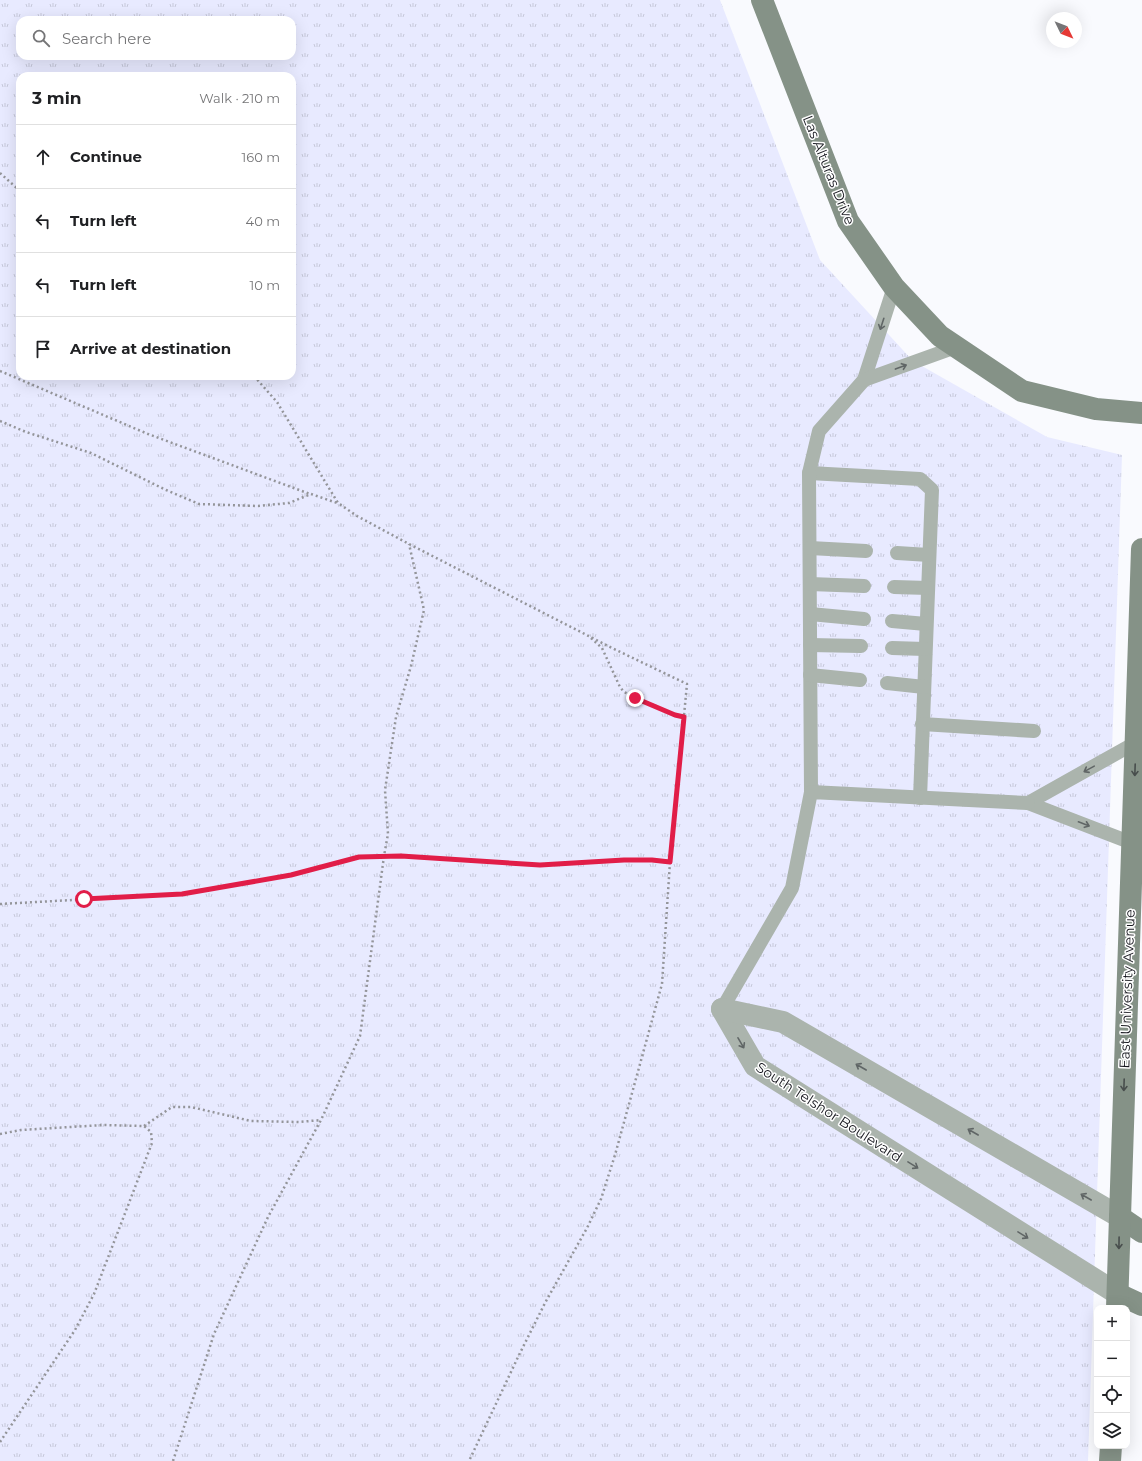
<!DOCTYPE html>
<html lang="en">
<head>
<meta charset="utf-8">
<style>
	:root { --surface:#fff; --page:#f6f6f6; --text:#202124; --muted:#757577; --line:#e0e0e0 }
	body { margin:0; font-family:Montserrat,sans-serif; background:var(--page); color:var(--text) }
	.controls { position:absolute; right:12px; bottom:12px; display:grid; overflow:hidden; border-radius:8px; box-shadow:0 4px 16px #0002 }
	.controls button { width:36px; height:36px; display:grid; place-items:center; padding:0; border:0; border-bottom:1px solid var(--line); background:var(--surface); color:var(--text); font:20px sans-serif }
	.compass { position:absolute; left:1046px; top:12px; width:36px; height:36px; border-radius:50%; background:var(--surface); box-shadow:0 4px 16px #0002; rotate:133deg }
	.stop { position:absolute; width:12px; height:12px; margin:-9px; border:3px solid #e11d48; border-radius:50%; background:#fff }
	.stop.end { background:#e11d48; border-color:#fff; box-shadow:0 1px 4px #0008 }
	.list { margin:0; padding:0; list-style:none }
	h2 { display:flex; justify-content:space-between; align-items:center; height:52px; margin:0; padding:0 16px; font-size:17px }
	h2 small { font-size:13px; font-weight:400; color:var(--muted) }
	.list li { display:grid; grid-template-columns:26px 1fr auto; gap:12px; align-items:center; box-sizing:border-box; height:64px; padding:0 16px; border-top:1px solid var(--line) }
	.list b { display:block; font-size:15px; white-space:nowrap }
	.list em { font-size:13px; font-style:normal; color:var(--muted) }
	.icon { flex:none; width:22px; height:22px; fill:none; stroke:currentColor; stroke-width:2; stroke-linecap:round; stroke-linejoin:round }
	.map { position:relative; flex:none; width:1142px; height:1461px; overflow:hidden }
	.search { position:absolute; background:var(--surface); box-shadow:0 4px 16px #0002; left:16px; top:16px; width:280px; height:44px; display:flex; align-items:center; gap:10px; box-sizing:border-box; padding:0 14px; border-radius:12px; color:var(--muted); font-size:15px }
	.panel { position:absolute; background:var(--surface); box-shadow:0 4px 16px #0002; left:16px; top:72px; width:280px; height:308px; border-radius:12px }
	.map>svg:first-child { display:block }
	.grass { fill:url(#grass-tufts); fill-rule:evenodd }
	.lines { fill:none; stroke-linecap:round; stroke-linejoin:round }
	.path { stroke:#94959a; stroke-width:2.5; stroke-dasharray:2 3; stroke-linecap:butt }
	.lane { stroke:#abb4ad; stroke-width:14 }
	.street { stroke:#abb4ad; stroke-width:22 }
	.secondary { stroke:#859287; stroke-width:22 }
	.oneway { stroke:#606666 }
	.oneway2 { stroke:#484e4d }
	.route { stroke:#e11d48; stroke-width:5 }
	.labels { text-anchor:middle; stroke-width:3; stroke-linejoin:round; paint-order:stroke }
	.street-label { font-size:14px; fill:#16171e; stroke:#fff }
</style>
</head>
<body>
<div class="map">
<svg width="1142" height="1461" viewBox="0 0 1142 1461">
	<defs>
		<pattern id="grass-tufts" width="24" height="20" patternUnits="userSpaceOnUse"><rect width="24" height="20" fill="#e8eaff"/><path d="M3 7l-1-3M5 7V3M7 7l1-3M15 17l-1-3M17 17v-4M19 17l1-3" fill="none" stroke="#c6c8da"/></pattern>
	</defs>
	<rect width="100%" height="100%" fill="#f9fafe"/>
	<!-- grass -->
	<path class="grass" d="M 0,0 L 720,0 L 820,260 L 913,361 L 1047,437 L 1122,455 L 1088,1461 L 0,1461 ZM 20,20 L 292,20 L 292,56 L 20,56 ZM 20,76 L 292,76 L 292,376 L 20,376 Z"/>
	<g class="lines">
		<!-- path -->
		<g class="path">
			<path d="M 0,173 L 20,191"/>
			<path d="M 0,371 L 148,434 L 310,494"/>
			<path d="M 254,376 L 277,402 L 338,503 L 357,516 L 409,544 L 612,648 L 687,684 L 670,862 L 662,984 L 615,1155 L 601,1199 L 587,1228 L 545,1303 L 519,1355 L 469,1461"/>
			<path d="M 0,421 L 26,432 L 91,453 L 166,490 L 199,504 L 258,506 L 289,503 L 311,494 L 337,503"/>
			<path d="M 591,638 L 602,648 L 620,687 L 624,692 L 675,715 L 684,717"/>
			<path d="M 0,904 L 182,894 L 291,875 L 359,857 L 401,856 L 540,865 L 624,860 L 652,860 L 670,862"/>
			<path d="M 144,1126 L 172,1107 L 191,1107 L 251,1121 L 299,1122 L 321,1120"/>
			<path d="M 0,1134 L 21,1130 L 103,1125 L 144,1126 L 151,1132 L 152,1143 L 94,1294 L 75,1330 L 0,1442"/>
			<path d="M 173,1461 L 214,1334 L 268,1217 L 321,1120 L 360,1036 L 384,856 L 388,834 L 385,790 L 396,717 L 411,666 L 424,610 L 409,544"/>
		</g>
		<!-- lane -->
		<g class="lane">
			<path d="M 894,287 L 864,380 L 819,431 L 809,473 L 920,479 L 932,490 L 920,798"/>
			<path d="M 864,380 L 956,347"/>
			<path d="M 809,473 L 811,792"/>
			<path d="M 810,548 L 866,551"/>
			<path d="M 897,553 L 929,555"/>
			<path d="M 810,584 L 864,586"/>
			<path d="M 894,587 L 928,588"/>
			<path d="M 810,614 L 864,619"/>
			<path d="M 892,621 L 926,624"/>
			<path d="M 810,645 L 861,646"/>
			<path d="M 892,648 L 925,649"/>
			<path d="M 810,675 L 860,680"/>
			<path d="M 887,683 L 924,687"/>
			<path d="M 922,724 L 1034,731"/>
			<path d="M 1132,843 L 1028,803 L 1135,743"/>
			<path d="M 722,1009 L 792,888 L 811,792 L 1028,803"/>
		</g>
		<!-- street -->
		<g class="street">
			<path d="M 722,1009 L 755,1066 L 1118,1294"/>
			<path d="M 722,1009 L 783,1022 L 1120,1217"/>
		</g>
		<!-- secondary -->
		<g class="secondary">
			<path d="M 762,0 L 848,221 L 894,287 L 940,336 L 1022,391 L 1096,409 L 1142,413"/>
			<path d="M 1120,1217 L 1142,1232"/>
			<path d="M 1118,1294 L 1142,1305"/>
			<path d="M 1117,1308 L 1142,549"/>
			<path d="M 1110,1461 L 1111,1446"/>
		</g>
	</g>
	<!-- one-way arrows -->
	<defs><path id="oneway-shaft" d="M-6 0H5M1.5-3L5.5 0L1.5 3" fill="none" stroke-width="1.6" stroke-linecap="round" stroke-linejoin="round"/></defs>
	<g class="oneway">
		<use href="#oneway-shaft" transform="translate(882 324) rotate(108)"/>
		<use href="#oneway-shaft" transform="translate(901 367) rotate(-20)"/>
		<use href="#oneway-shaft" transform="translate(1089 769) rotate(151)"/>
		<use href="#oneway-shaft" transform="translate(1084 824) rotate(21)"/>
		<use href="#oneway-shaft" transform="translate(741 1043) rotate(60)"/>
		<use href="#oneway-shaft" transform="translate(861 1067) rotate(-150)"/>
		<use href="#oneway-shaft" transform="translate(973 1132) rotate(-150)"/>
		<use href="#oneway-shaft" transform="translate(913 1165) rotate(32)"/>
		<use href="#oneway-shaft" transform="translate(1086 1197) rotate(-150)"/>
		<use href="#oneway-shaft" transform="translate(1023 1235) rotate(32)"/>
	</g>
	<g class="oneway2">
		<use href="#oneway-shaft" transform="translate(1135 770) rotate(92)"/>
		<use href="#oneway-shaft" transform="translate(1124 1085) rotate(92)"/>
		<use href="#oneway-shaft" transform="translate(1119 1243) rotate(91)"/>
	</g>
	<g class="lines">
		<!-- route -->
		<path class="route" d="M 84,899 L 182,894 L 291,875 L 359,857 L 401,856 L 540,865 L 624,860 L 652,860 L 670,862 L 684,717 L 675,715 L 635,698"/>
	</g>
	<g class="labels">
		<!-- street labels -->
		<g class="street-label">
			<text transform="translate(829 170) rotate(68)" y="5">Las Alturas Drive</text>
			<text transform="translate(1127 989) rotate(-88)" y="5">East University Avenue</text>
			<text transform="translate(829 1112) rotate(33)" y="5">South Telshor Boulevard</text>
		</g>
	</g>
</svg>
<div class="controls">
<button>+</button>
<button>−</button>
<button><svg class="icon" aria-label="locate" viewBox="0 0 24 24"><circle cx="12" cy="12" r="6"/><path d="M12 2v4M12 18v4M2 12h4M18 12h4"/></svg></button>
<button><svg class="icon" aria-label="layers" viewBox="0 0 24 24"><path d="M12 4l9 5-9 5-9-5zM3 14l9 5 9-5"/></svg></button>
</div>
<svg class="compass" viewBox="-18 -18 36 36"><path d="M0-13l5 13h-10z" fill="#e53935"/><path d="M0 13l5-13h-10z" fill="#757577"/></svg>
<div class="stop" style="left:84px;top:899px"></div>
<div class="stop end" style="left:635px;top:698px"></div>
<div class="search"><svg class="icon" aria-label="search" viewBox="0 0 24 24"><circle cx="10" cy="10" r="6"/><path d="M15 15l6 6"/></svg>Search here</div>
<section class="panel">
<h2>3 min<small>Walk · 210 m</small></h2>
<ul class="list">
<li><svg class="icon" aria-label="ahead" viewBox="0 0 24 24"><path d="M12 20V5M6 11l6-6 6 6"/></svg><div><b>Continue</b></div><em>160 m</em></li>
<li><svg class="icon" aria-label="left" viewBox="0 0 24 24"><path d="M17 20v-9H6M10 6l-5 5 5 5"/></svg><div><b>Turn left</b></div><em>40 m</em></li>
<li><svg class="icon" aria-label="left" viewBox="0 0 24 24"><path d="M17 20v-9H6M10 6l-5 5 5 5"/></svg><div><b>Turn left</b></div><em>10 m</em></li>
<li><svg class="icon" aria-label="arrive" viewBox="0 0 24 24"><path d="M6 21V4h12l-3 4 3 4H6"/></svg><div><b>Arrive at destination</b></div></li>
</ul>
</section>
</div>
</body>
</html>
